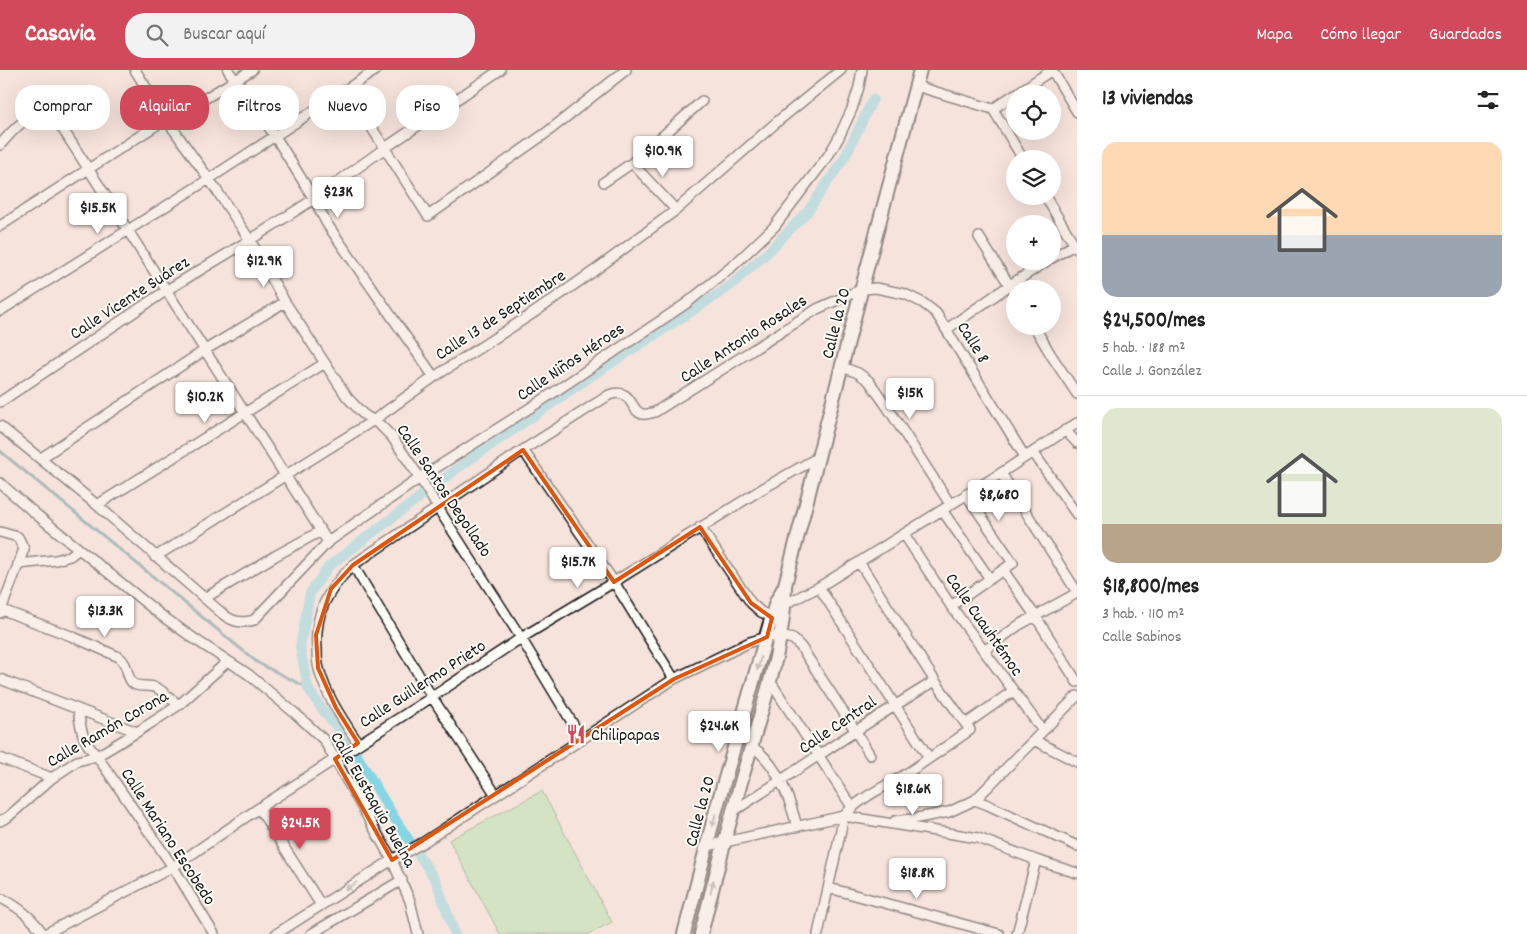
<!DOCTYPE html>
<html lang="es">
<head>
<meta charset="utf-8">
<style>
	body { margin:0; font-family:Dekko,sans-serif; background:#f2f2f2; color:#222; height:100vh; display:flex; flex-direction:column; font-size:19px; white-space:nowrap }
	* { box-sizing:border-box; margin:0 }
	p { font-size:16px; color:#767676 }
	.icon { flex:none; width:28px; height:28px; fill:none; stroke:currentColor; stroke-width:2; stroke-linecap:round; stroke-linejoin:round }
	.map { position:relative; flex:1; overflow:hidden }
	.details { display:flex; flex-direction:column; background:#fff; width:450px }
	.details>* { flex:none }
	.hud { position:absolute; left:15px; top:15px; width:475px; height:45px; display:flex; gap:10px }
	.controls { position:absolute; left:1006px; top:15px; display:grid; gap:10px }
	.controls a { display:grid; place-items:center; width:55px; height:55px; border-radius:50%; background:#fff; box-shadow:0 5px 20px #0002; font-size:25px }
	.price { position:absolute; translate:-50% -42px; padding:0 11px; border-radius:5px; background:#fff; color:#222; font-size:16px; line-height:32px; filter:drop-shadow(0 1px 2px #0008) }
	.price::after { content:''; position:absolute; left:50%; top:30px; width:15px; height:11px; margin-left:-8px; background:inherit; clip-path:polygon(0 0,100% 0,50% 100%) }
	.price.active { background:#d1495b; color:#fff }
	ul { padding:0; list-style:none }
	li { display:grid; align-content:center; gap:10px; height:265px; padding:0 25px }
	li+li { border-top:1px solid #e0e0e0 }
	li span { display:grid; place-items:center; height:155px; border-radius:15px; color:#555 }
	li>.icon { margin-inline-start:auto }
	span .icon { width:90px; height:90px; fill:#fffc; stroke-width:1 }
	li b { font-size:21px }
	h2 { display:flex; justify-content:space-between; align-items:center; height:60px; padding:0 25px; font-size:21px }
	.chip { padding:0 18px; border-radius:20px; background:#fff; box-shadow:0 5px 20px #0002; font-size:18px; line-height:45px }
	.chip.active { background:#d1495b; color:#fff }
	header { display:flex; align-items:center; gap:30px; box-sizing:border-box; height:70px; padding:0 25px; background:#d1495b; color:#fff }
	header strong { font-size:24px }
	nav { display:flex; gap:28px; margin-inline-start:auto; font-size:18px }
	.search { width:350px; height:45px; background:#f2f2f2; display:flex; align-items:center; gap:12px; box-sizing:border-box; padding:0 18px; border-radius:20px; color:#767676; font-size:19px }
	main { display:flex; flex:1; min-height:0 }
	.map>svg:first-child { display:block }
	.green { fill:#ace2a5; stroke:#647f60 }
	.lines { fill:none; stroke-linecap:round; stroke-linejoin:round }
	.stream { stroke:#5c8b93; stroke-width:3 }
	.canal { stroke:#86d5e3; stroke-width:10 }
	.street-casing { stroke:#1c1c1c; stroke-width:12 }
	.secondary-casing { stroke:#1c1c1c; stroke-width:16 }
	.street { stroke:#fdfcf7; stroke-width:9 }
	.secondary { stroke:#fdfcf7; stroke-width:12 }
	.oneway { fill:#989794 }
	.marked { fill:none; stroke:#de560d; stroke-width:4; stroke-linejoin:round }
	.labels { text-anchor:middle; stroke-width:4; stroke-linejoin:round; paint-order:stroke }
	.street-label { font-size:18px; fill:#1c1c1c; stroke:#fdfcf7 }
	.poi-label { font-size:18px; fill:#1c1c1c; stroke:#fdfcf7; text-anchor:start }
</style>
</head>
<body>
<header>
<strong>Casavia</strong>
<div class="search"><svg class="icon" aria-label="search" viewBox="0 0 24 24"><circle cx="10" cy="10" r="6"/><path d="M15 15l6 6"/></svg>Buscar aquí</div>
<nav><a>Mapa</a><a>Cómo llegar</a><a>Guardados</a></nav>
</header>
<main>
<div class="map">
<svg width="1077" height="864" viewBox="0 0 1077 864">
	<rect width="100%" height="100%" fill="#f5e3dc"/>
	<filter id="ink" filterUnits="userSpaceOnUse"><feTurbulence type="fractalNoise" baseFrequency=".02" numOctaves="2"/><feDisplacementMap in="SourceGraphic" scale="10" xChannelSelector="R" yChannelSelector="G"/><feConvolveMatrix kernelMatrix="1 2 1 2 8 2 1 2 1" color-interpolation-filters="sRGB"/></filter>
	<g filter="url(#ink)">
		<path class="green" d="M542,721l70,131 -23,12h-89l-51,-94z"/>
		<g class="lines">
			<path class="stream" d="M0,381l258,212 50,25"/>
			<path class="canal" d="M455,864l-19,-53 -41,-62 -46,-77 -28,-34 -13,-20 -8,-41 10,-54 19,-27 129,-98 135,-93 136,-88 39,-35 40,-41 37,-54 28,-58"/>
			<defs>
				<path id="street" d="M135,0l31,49 43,60 41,61 35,62 62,95 16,17 17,11 12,12 28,41 18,30 83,130 61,101
					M228,0l47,66 39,63 13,25 107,153
					M1052,0l25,42
					M916,16l77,23 30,50
					M347,19l81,127 118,-83 80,-63
					M1016,24l36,-24
					M993,39l22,-15
					M168,51l84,-51
					M0,75c19,-21 25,-32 55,-28l273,425
					M632,93l44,47
					M604,112l28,-19 70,-62
					M1045,126l32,53
					M0,156l166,-107
					M979,167l36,57
					M1052,188l25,-15
					M0,241l209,-132 167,-109
					M1034,256l17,29 26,39
					M947,259l63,-44 37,-24
					M842,297l16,6 11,8 19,27 62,96
					M0,332l167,-112 83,-50 64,-41 71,-51 115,-78
					M0,356l97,79 127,110c9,7 18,9 30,5l74,-78 92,-64 124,-79 143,-96 48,-39 39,-37 54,-71 10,-17 14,-30 7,-22 3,-17
					M1065,360l12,13
					M523,380l91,132 60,97
					M1033,382l44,63
					M41,388l164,-108 80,-48
					M1001,403l76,119
					M0,413l37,32 125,101 34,24 52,34 49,41 27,25 68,120 18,41 8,33
					M97,435l228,-142
					M942,440l48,69
					M700,457l51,76 10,9 14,7
					M0,462l18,5 6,12 -24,64
					M904,464l47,72 92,125
					M155,487l219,-137 60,-43 98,-63 62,-43 82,-61 102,-89 63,-51
					M18,494l38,-4 14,-4 9,-7
					M353,495l79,132 64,98
					M1003,500l33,47 41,65
					M819,517l110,171
					M205,528l70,-42 46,-25
					M779,533l6,1 34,-17 40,-25 142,-89 76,-50
					M951,536l62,-43 -47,-69
					M0,539l71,27 48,21c11,8 6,21 15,27 7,4 15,0 23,4 7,4 15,12 22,17
					M984,581l35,-26 58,-32
					M0,609l137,53
					M770,611l82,126
					M78,639c3,22 4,31 19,47l76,111 41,67
					M966,654l47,-33
					M1034,670l43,22
					M358,673c-15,-23 -32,-47 -39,-74 -2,-6 -2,-13 -2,-19 -3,-36 10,-60 36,-85l170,-115 86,-55c24,-8 20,15 33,19 4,1 9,-1 13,-2l162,-103 45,-20 14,-1 29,6 18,9 13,10 89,144
					M751,676c26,16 39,53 46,81
					M0,688l52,20
					M975,730l13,5 89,41
					M259,738l62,97
					M732,742c68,-43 134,-90 203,-131
					M0,751l8,-4 44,-39 25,-17 20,-5 40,-24 42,-27 49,-44
					M895,751l17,-2 37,-7 26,-12 102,-104
					M707,776l137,-30c17,-20 43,-30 65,-44 21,-14 41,-28 61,-42l-35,-49 -76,-119
					M829,818l170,46
					M3,829c17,9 30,19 40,35
					M45,864l128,-67 86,-59 173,-111 89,-59 93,-56 148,-93 55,-31
					M276,864l116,-74 32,-18 250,-163 76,-37 17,-5 13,-1 13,3 8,8 54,83 15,25
					M311,864l91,-54
					M818,864l26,-118 134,22 58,22 41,13
					M1017,864l19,-74"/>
				<path id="secondary" d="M684,864l32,-124 60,-208 8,-15
					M701,864c15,-61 31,-122 49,-183 15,-54 35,-109 35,-166l81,-313 54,-202"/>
			</defs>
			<use href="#street" class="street-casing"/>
			<use href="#secondary" class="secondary-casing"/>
			<use href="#street" class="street"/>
			<use href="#secondary" class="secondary"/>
		</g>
		<defs><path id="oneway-solid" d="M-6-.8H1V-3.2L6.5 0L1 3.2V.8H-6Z" transform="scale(1.25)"/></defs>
		<g class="oneway">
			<use href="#oneway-solid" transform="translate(759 594) rotate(106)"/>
			<use href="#oneway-solid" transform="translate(714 750) rotate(105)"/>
			<use href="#oneway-solid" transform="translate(351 816) rotate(148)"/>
			<use href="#oneway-solid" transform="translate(712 817) rotate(-76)"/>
		</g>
	</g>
	<path d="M0 0H1077V864H0ZM523,380l91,132 86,-55 51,76 21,15 -5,19 -93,42 -282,181 -57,-101 23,-16 -22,-35 -18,-40 -2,-33 15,-46 22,-24z" fill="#f5e3dc" fill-opacity=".55" fill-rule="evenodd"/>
	<path class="marked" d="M523,380l91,132 86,-55 51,76 21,15 -5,19 -93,42 -282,181 -57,-101 23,-16 -22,-35 -18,-40 -2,-33 15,-46 22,-24z"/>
	<defs>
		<symbol id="restaurant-bare" viewBox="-9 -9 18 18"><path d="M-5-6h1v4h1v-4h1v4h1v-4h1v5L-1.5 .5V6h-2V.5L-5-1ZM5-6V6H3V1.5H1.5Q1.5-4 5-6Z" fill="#d1495b" stroke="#fdfcf7" stroke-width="2.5" paint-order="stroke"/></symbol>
	</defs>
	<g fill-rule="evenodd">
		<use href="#restaurant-bare" x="562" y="650" width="28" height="28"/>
	</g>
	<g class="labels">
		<g class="street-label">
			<text transform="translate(129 227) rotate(-33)" y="6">Calle Vicente Suárez</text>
			<text transform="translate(500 244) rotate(-33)" y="6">Calle 13 de Septiembre</text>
			<text transform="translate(835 253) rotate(-76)" y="6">Calle la 20</text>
			<text transform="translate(743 268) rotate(-33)" y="6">Calle Antonio Rosales</text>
			<text transform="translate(974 272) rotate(58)" y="6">Calle 8</text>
			<text transform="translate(570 291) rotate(-34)" y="6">Calle Niños Héroes</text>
			<text transform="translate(445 420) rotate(56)" y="6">Calle Santos Degollado</text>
			<text transform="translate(985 554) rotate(55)" y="6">Calle Cuauhtémoc</text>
			<text transform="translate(422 613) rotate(-33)" y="6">Calle Guillermo Prieto</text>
			<text transform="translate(837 654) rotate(-34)" y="6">Calle Central</text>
			<text transform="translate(107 658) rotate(-30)" y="6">Calle Ramón Corona</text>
			<text transform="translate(374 729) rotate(60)" y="6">Calle Eustaquio Buelna</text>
			<text transform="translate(699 741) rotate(-75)" y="6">Calle la 20</text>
			<text transform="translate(169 766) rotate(57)" y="6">Calle Mariano Escobedo</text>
		</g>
		<g class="poi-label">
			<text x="591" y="670">Chilipapas</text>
		</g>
	</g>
</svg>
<div class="controls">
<a><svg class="icon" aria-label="locate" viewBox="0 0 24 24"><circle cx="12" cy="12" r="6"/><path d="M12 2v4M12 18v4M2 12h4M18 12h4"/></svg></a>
<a><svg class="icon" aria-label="layers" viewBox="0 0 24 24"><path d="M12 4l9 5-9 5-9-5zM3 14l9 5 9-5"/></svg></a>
<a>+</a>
<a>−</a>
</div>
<b class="price" style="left:663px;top:108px">$10.9K</b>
<b class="price" style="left:338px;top:149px">$23K</b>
<b class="price" style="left:98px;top:165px">$15.5K</b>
<b class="price" style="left:264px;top:218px">$12.9K</b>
<b class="price" style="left:910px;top:350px">$15K</b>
<b class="price" style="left:205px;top:354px">$10.2K</b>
<b class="price" style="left:999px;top:452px">$8,680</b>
<b class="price" style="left:578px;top:519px">$15.7K</b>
<b class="price" style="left:105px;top:568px">$13.3K</b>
<b class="price" style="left:719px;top:683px">$24.6K</b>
<b class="price" style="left:913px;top:746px">$18.6K</b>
<b class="price active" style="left:300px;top:780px">$24.5K</b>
<b class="price" style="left:917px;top:830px">$18.8K</b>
<div class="hud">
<a class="chip">Comprar</a>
<a class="chip active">Alquilar</a>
<a class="chip">Filtros</a>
<a class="chip">Nuevo</a>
<a class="chip">Piso</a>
</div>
</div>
<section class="details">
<h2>13 viviendas<svg class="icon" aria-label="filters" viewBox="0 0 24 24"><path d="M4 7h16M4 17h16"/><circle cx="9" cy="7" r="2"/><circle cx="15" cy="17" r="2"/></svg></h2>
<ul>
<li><span style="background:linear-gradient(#ffd9b3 60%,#9aa5b1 0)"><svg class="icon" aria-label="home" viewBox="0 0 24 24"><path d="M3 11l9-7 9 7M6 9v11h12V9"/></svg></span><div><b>$24,500/mes</b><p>5 hab. · 188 m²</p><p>Calle J. González</p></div></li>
<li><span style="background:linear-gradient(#dfe7d0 75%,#b9a48a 0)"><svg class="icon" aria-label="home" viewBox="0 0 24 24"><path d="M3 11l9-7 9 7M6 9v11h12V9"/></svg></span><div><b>$18,800/mes</b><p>3 hab. · 110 m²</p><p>Calle Sabinos</p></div></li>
</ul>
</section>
</main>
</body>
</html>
